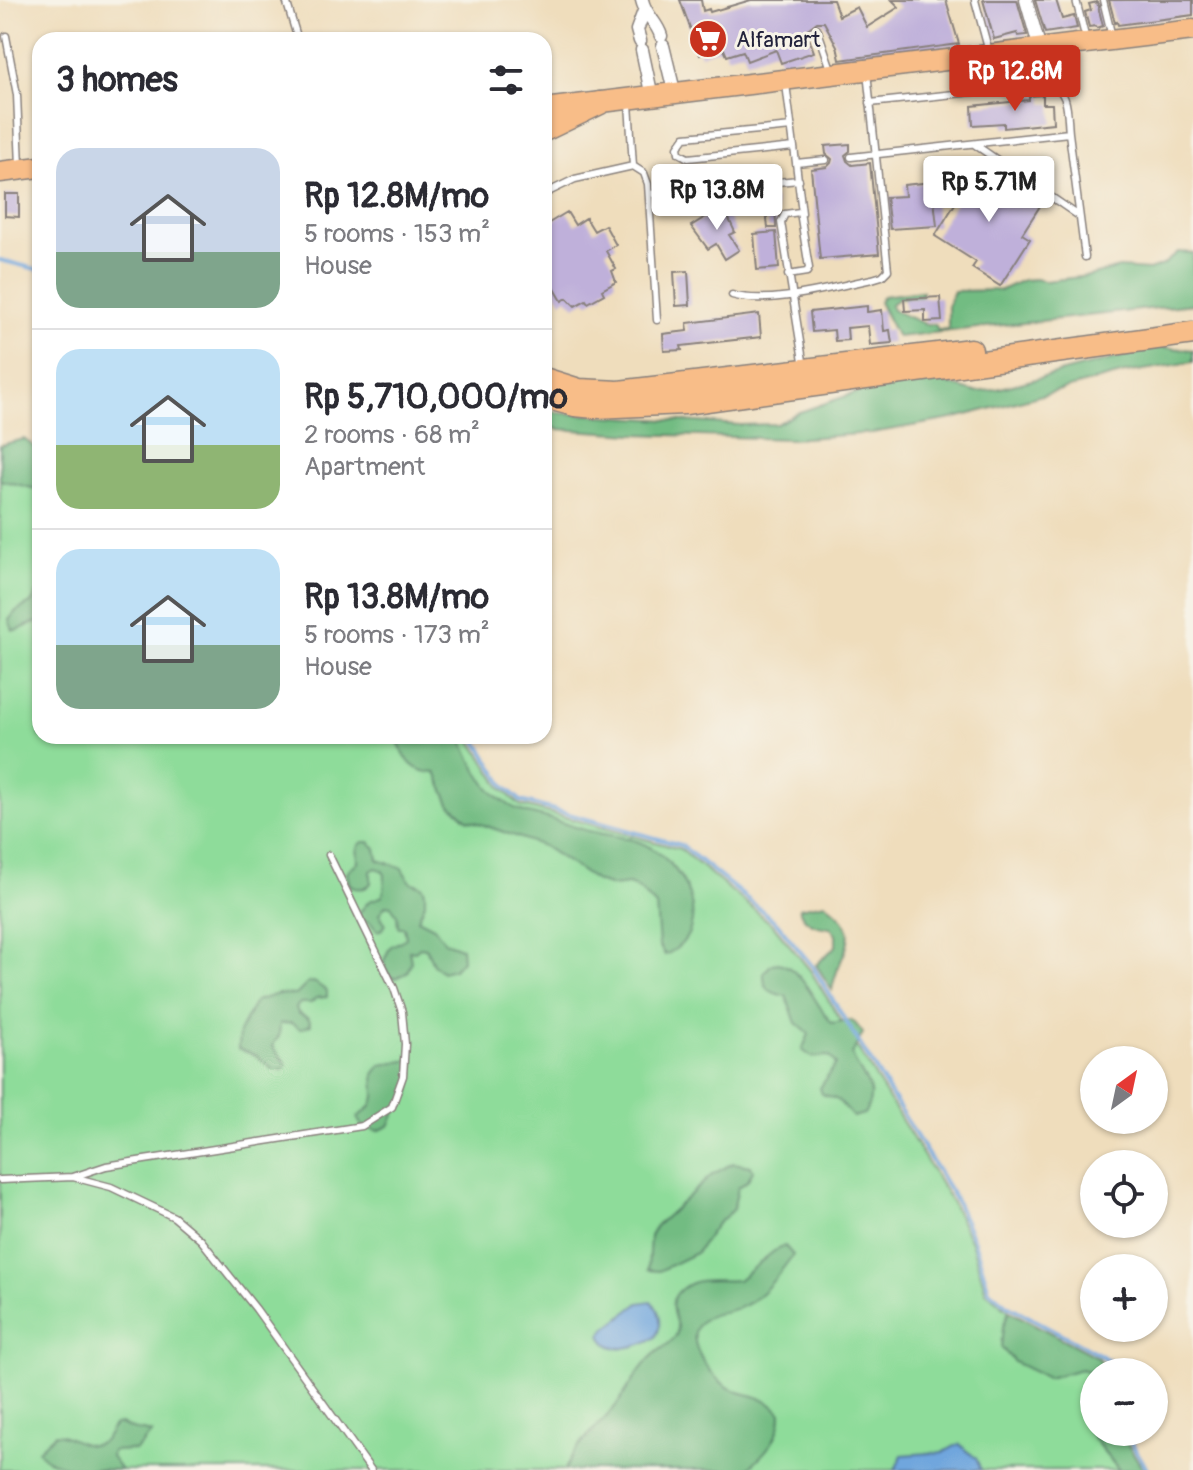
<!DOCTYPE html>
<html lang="en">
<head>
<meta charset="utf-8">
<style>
	body { margin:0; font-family:Pangolin,sans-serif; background:#f7f7f7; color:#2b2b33; height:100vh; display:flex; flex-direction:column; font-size:30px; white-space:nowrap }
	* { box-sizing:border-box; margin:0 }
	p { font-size:26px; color:#7c7c81 }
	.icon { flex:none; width:44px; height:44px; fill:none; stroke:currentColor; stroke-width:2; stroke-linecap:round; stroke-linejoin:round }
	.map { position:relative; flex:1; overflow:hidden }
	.sheet { position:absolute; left:32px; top:32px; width:520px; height:712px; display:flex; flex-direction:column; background:#fff; border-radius:24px; box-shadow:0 2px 6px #0004 }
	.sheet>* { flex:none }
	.needle { width:52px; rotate:33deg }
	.tools { position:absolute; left:1080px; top:1046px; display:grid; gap:16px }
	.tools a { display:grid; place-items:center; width:88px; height:88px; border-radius:50%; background:#fff; box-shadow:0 2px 6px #0004; font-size:40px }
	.price { position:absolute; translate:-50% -68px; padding:0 18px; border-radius:8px; background:#fff; color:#222; font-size:26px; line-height:52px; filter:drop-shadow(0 2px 4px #0008) }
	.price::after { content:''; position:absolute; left:50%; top:48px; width:24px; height:18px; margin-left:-12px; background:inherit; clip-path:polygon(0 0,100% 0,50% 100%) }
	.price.on { background:#c8321e; color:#fff }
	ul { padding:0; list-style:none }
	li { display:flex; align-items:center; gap:24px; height:200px; padding:0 24px }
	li+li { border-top:2px solid #e1e1e2 }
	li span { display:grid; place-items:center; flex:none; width:224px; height:160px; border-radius:24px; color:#555 }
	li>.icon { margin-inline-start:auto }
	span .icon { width:96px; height:96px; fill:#fffc; stroke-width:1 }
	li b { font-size:34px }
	h2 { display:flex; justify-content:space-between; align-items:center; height:96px; padding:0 24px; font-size:34px }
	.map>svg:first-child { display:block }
	.green { fill:#8edc9a; stroke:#587f6a; stroke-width:2 }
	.forest { fill:#72bc82; stroke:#4a6f5e; stroke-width:2 }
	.water { fill:#6fa6dd; stroke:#48648c; stroke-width:2 }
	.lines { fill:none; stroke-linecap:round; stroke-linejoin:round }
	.stream { stroke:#6fa6dd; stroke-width:4 }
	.building { fill:#bfb0da }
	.service-casing { stroke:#88807c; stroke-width:9 }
	.minor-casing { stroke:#88807c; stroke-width:15 }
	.trunk-casing { stroke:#88807c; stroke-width:23 }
	.motorway-casing { stroke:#88807c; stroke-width:25 }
	.service { stroke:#fff; stroke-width:6 }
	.minor { stroke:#fff; stroke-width:12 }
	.trunk { stroke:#f8bd88; stroke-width:20 }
	.motorway { stroke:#f8bd88; stroke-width:22 }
	.labels { text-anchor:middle; stroke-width:6; stroke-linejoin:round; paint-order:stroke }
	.poi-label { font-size:22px; fill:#22223b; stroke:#f7f3e8; text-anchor:start }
</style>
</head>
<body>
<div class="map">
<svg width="1193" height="1470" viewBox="0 0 1193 1470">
	<rect width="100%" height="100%" fill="#f7f3e8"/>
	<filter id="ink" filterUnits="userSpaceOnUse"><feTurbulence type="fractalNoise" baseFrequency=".0125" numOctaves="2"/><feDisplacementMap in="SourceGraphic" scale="16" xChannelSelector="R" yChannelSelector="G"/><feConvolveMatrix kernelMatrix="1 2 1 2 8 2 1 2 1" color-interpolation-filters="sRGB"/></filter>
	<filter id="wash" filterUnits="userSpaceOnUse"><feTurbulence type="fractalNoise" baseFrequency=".006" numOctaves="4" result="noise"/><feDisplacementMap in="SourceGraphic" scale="32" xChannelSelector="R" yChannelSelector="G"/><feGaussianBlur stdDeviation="1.8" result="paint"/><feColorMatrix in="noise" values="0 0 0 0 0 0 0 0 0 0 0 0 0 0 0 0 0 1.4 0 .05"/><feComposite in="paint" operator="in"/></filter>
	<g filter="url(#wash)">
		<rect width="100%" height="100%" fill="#efddbc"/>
		<path class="green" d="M0,470l40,4v262h429l33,53 18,16 160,44 94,77 36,44 141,231 20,41 15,50 23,19 -6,16 44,51 34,-9 13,4v23l-15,15c8,22 25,41 40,59h-1119z"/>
		<path class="forest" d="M1178,252l15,1v51l-296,33 -18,-35 4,-6 39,-5v5l-23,2 -8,6 1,6 33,14h10l3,6 10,-1v-24l6,-14 47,-1 22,-10 12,-1 10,2 44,-5 30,-8 30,2 14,-5z
			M1160,347l33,3v12l-68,11 -173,46 -80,14 -81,6 -157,-5 -77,-5 -13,-4v-16l17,4 106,7 73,5 37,-1 20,-11 55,-19 36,-9 46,-5 41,12 18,-2z
			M24,439l16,12v39l-40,-10v-35z
			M40,588v34c-10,-1 -15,9 -27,8l-4,-10 7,-9 15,-8z
			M395,736h65c13,27 22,52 49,69 11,7 22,9 35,12 14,4 27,9 41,13 18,5 37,6 54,12 45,16 80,89 26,113l-6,-9 -3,-40 -17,-17 -10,-5 -17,2 -16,-5 -53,-35 -76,-27 -17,-15 -14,-31c-27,-1 -30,-15 -41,-37z
			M363,842h6l7,6 2,12 23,7 9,15 12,4 3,5v12l-7,16 16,8 11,15 16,6 1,12 -8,9 -12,3 -9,-8 -7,-16 -6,-1 -5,4 -6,-1 2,12 -4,11 -11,5 -6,-1 -7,-14 7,-16 16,-9 -2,-11h-6l-1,-12 -6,-9 -5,-1 -7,9 7,10 -3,5 -6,2 -7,-9 -11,-2 -1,-6 11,-13 12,-4 3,-4 1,-18 -3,-5 -6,-2 -5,3v12c-7,8 -12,6 -21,2l-3,-11 2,-5 9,-7c0,-9 -3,-15 5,-20z
			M825,903c45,32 13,47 7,87l-16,-25 20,-19v-11l-6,-8c-13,1 -28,-5 -31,-19z
			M778,963c24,4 37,42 54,60l18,-3 5,3 8,10 -11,21c7,25 29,32 12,60l-11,3 -15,-17 -16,-6 -2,-6 16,-24 -7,-8 -17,1 -10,-7 7,-16 -13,-11 -10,-27c-16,-3 -23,-7 -22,-24l8,-8z
			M314,982l13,9v6l-11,1 -5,5h-11l-4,5 2,5 11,6 2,6 -11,4 -9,-6 -11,1 -1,12 -7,10 15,18 -3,5h-11l-18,-14 -17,-6 1,-17 16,-31 23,-7 18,1 12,-12z
			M410,1060l4,3 -4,30 -14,18 -7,15 -11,5 -16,-5 -5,-8 13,-11 5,-10 -1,-23 7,-9z
			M733,1163l18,3 2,5 -6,10 -9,7 -5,22 -17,15 -20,28 -37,18 -11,-1 2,-34 6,-10 57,-52z
			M785,1246l8,9c-14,18 -28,40 -48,50 -12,7 -29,6 -41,14 -23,16 2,51 17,63 21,18 39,7 60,31 1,23 -17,42 -35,57h-181c9,-25 33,-42 50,-63 13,-16 21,-35 36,-50 7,-7 18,-12 24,-20 10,-13 -17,-32 9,-50 15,-11 36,-5 54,-7l36,-29z
			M1009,1311l88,46 14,15 -17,1 -13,-4 -34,9 -33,-16 -13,-15 2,-20z
			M1094,1396v36h30l1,8 19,30h-25c-10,-13 -39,-45 -40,-59z
			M121,1424l11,5 20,4 -16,17 -24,1 -1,6 10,13c-24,0 -75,0 -83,-20l17,-16c15,0 31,18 47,8 6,-4 8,-12 13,-17z"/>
		<path class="water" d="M651,1301c11,11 12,23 4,37 -16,8 -45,19 -54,-3l3,-5 35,-27z
			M959,1444l17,14 5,12h-86l7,-15 42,-3z"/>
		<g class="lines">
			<path class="stream" d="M0,260l40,10
				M474,736l31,51 16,14 160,44 96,78 36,44 15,25 127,207 19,42 15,49 18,15 92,49 9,6 7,12
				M1128,1432l1,7 19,31"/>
		</g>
		<g id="blocks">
			<path class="building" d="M680,0h21l2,11 6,-2 1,3 41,-12h82l6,16 18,-9 10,20 32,-20 -7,-7h54l13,44 -119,16 -3,-14 -13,-24h-7l-11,8 8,22 -33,11 -5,-13 -29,11 -4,-10 -16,5 -4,-9 -23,8z
				M983,0h34l10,35 -9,1 -1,-3 -23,6z
				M1035,0h21l6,19 12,-3 3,12 -32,5z
				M1109,0h84v15l-75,10 -1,-3 -2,1z
				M1097,2l6,24 -6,2 -1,-2 -7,1 -4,-15 6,-2 -2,-6z
				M1043,95v9h9l1,19 -49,5v-5l-31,2 -1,-19 57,-6v-4z
				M850,144v7l-5,4 2,6 5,4 18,-2 9,91 -59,5 -9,-90 16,-2 4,-4 1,-4 -6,-5 -1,-8z
				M971,164l69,42 -18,28 8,5 -30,47 -28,-18 4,-6 -41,-26 31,-50 -6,-4z
				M932,182l5,44 -47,3 -4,-32 19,-1 -1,-11z
				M5,194h14v23l-14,-1z
				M775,199l1,29h-8l-3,-28z
				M723,206l12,26 -6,3 10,15 -14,9 -9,-15 -8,5 -17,-23z
				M567,212l8,13 11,-7 8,13 11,-6 11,20 -10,6 10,18 -4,2 4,11 -14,8 2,4 -16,9 -2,-3 -11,6 -8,-8 -5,3 -18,-31v-44z
				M776,232l3,36 -22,2 -3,-36z
				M688,271l2,34 -14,1 -2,-34z
				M940,297l2,24 -17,1v-12l-20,1 -1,-12z
				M867,306v6l15,-2 2,21 6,-1 2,13 -22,2 -2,-19 -21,2 1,12 -13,1 -1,-11 -22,2 -2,-20z
				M759,314l2,23 -80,9 1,4 -18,1 -1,-17 25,-3 -1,-8z"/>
		</g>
	</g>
	<g filter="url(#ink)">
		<use href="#blocks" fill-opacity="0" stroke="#88807c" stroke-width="2"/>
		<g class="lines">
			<defs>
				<path id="service" d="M286,0l12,40
					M975,0l14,52
					M1076,0l10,40
					M1103,0l9,37
					M817,28l15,44
					M6,36l11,59 3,71
					M786,84l8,63
					M629,103l4,63 11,7 4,11 9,136
					M870,103l179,-19c21,5 18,31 20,49
					M792,127l-107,10 -7,10 1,6 9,5 106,-11 2,16 30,-3
					M974,144l105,72
					M851,157l218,-24 16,124
					M796,163l6,50
					M544,194l31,-15 58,-13
					M650,194l149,-14
					M788,275l19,-3 2,-4 -9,-56 -15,2 -4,8 23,145
					M732,295c38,11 100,-8 140,-16l10,-3 6,-6 -21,-198
					M73,1177l33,-11 256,-40 30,-19 11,-31 2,-32 -3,-32 -8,-24 -65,-133
					M0,1180l73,-3 38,10 63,30 27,23 55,69 115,161"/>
				<path id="minor" d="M642,0c3,15 15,22 19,36
					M1026,0l14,49
					M640,41l-3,-11 7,-19
					M663,46l12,49
					M642,50l10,47"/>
				<path id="trunk" d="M544,109l649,-79
					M0,172l40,-5"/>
				<path id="motorway" d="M544,130l56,-27
					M544,379l35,11 40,2 352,-42
					M544,397l31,8 20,2 90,-4 508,-70"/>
			</defs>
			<use href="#service" class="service-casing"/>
			<use href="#minor" class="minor-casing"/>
			<use href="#trunk" class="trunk-casing"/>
			<use href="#motorway" class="motorway-casing"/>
			<use href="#service" class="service"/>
			<use href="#minor" class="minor"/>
			<use href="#trunk" class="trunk"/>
			<use href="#motorway" class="motorway"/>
		</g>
	</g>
	<defs>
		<symbol id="supermarket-disc" viewBox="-11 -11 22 22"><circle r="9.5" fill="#c8321e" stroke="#f7f3e8"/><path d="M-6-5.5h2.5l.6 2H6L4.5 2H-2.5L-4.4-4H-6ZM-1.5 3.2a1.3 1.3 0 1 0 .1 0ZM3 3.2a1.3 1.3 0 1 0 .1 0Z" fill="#fff"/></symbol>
	</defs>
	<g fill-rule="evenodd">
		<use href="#supermarket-disc" x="686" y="17" width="44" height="44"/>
	</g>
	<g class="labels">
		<g class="poi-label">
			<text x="736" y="47">Alfamart</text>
		</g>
	</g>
</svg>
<div class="tools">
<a><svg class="needle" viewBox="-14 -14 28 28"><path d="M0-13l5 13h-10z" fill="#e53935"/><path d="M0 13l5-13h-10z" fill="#7c7c81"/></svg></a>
<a><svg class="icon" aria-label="locate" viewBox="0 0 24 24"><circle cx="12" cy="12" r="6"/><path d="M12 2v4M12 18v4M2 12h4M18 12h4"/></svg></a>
<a>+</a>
<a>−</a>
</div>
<b class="price on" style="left:1015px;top:113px">Rp 12.8M</b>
<b class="price" style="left:989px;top:224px">Rp 5.71M</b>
<b class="price" style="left:717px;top:232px">Rp 13.8M</b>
<section class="sheet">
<h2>3 homes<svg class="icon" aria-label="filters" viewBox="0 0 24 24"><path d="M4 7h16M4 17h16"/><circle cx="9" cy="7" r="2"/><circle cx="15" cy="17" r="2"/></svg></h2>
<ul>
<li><span style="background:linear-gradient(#c9d6e8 65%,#7fa58c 0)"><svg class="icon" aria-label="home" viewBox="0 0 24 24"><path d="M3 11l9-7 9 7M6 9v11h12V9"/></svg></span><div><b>Rp 12.8M/mo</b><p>5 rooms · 153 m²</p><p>House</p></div></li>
<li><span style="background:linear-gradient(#bfe0f5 60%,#8fb573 0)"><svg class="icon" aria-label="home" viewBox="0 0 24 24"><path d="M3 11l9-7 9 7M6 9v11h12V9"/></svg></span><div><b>Rp 5,710,000/mo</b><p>2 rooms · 68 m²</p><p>Apartment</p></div></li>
<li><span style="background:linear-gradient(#bfe0f5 60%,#7fa58c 0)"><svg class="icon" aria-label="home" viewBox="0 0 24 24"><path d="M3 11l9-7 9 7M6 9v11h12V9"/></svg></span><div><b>Rp 13.8M/mo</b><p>5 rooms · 173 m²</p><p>House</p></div></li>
</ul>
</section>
</div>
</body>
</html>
